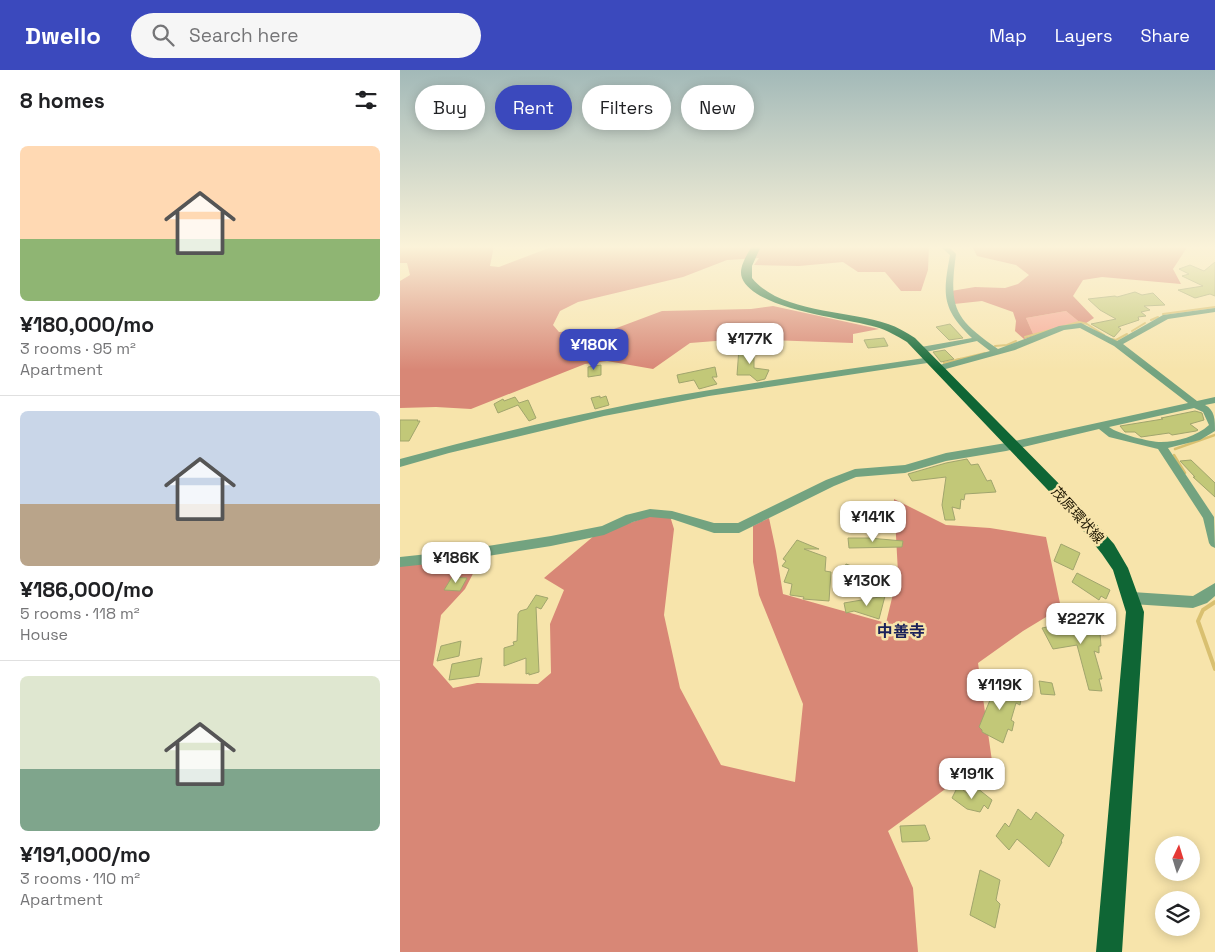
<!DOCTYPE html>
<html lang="en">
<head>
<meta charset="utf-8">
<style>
	body { margin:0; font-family:"Space Grotesk","Noto Sans JP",sans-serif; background:#f6f6f6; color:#202124; height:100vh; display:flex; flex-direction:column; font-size:19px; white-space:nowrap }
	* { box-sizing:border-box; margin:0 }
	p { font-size:16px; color:#757577 }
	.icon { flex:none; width:28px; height:28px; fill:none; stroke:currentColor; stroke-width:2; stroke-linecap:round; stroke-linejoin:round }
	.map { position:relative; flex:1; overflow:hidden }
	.details { display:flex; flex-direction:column; background:#fff; width:400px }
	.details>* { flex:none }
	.hud { position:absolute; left:15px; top:15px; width:475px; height:45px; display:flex; gap:10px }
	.needle { width:32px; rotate:4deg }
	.tools { position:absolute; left:755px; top:766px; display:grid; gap:10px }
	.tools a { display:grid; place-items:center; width:45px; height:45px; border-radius:50%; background:#fff; box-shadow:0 2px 12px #0003; font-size:25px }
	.price { position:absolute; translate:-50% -42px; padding:0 11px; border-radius:10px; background:#fff; color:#222; font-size:16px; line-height:32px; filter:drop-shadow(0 1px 2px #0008) }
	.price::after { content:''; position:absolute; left:50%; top:30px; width:15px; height:11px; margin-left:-8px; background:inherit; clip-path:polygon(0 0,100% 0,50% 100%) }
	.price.on { background:#3b49bd; color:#fff }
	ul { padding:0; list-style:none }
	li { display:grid; align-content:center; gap:10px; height:265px; padding:0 20px }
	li+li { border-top:1px solid #e0e0e0 }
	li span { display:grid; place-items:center; height:155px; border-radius:8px; color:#555 }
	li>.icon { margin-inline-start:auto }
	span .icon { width:90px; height:90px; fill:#fffc; stroke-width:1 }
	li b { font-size:21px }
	h2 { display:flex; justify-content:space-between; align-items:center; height:60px; padding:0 20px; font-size:21px }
	.pill { padding:0 18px; border-radius:22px; background:#fff; box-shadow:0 2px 12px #0003; font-size:18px; line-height:45px }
	.pill.on { background:#3b49bd; color:#fff }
	header { display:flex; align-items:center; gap:30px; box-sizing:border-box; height:70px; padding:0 25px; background:#3b49bd; color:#fff }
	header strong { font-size:24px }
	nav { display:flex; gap:28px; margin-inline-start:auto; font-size:18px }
	.search { width:350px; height:45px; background:#f6f6f6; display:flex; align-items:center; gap:12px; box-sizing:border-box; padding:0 18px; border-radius:28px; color:#757577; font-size:19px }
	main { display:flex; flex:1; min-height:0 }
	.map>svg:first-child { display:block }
	.green { fill:#f6a796 }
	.forest { fill:#d88776 }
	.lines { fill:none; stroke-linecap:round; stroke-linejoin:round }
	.stream-far2 { stroke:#d9c070; stroke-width:2 }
	.stream-far1 { stroke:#d9c070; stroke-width:2.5 }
	.stream { stroke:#d9c070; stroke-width:4 }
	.building { fill:#c2c878; stroke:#a1a56d }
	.minor { fill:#73a380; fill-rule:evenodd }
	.major { fill:#0f6635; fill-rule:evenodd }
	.labels { text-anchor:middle; stroke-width:5; stroke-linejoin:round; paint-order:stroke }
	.street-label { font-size:14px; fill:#1e1702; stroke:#f7e4ab }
	.quarter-label { font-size:16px; font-weight:bold; fill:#1a225a; stroke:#f7e4ab }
</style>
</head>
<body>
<header>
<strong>Dwello</strong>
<div class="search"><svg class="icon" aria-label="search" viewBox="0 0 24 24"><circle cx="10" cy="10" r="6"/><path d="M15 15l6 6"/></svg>Search here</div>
<nav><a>Map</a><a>Layers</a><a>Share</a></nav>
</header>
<main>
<section class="details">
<h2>8 homes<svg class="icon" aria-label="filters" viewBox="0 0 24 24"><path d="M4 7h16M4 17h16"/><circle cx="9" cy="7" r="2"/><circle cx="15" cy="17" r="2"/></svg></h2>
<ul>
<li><span style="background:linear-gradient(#ffd9b3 60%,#8fb573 0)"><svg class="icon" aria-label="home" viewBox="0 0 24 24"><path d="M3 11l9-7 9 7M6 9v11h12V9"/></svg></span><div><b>¥180,000/mo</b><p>3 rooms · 95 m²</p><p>Apartment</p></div></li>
<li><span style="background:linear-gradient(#c9d6e8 60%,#b9a48a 0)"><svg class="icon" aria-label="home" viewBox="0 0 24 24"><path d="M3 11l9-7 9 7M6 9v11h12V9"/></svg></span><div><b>¥186,000/mo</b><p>5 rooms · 118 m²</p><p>House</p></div></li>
<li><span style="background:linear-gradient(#dfe7d0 60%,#7fa58c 0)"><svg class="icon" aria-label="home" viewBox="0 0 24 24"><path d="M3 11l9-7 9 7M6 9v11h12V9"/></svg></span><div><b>¥191,000/mo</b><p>3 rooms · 110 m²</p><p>Apartment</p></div></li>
</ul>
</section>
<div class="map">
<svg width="815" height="882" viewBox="0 0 815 882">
	<rect width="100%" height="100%" fill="#f7e4ab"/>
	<path class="green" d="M666,241l17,14 -49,11 -8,-18z"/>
	<path class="forest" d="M0,176h94l-4,20 9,1 55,-21h375l-1,24 -7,21h-20l-16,-19h-27l-15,-10 -44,4 -45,-1 5,-7 -32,2 -44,17 -105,25 -18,9 -7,14 6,7 55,-3 48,-18 89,-2 22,-3 106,23 -26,5v9l-112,-4 -51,4 -37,26 -46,-8 -22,3 -114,45 -35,-2 -36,1v-127l10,-6 -3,-12h-7z
		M572,176h216l-15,23 8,15 -79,-7 -19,3 -10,16 21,22 -11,7 -17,-14 -40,7 8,18 -10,3 -9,-8 1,-10 -3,-9 -31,-11 -28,3 -3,-13 24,-4 30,1 13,-4 11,-9 -13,-10 -39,-9z
		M494,429l52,26 44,3 56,9 15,71 -38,23 -45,32 14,98 -44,26 -60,44 25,57 5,64h-518v-388l80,-9 -2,9 -13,25 -24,26 -8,50 20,23 24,-5 61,1 13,-11 -1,-49 14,-34 -20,-12 51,-43 55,-19h20l4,13 -10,86 16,73 41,77 74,17 8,-78 -44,-109 -6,-33v-36l16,-8 7,33 7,43 103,29 12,-50z"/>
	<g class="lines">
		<path class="stream-far2" d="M763,244l52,-7
			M751,250l7,-3
			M732,261l13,-8
			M625,267l54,-15 8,2 17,11
			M712,269l4,1 11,-6
			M595,276l12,-1 9,-4
			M556,290l29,-7"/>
		<path class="stream-far1" d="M544,293l17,-4
			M775,379l40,-14
			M774,385l11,18"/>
		<path class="stream" d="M815,532l-12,8 -5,11 17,48"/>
	</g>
	<path class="building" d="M815,192v34l-5,-2 -15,4 -17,-8 25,-4 -21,-10 7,-2 -10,-5 11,-4 14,6z
		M735,222l7,3 11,-2 12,12 -21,1 6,4 -9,2 5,4 -8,1 1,3 -21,7 3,2 -7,8 -23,-13 25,-5 -16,-9 -12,-11 27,-3 2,1z
		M550,254l13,14 -14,2 -13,-13z
		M484,268l4,8 -20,2 -4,-8z
		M354,277v21l15,2 -4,9 -8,2 -7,-6h-13l2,-27z
		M545,280l9,9 -13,3 -8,-10z
		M201,295v10l-13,2v-10z
		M315,297l2,10h-5l5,7 -18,5 -5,-9 -15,3 -2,-8z
		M200,326v2l6,-2 3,9 -14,4 -4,-11z
		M115,327l4,6 9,-3 8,18 -7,3 -11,-16 -20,8 -4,-9 9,-5 1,2z
		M795,341l7,2 2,7 -14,4 8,6 -2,1 -24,4 -3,-2 -28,4 -6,-5h-10l-5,-6 43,-7 -2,-1z
		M0,350h18l-1,1h3l-11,20h-9z
		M567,389l4,6 7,-1 9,17 4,-1 5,12 -31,2 -1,6 -3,-1 -1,10 -8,-2 3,13h-10l-3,-15 4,-28 -34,4 -4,-7 38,-11z
		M791,390l24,23v14l-22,-20h2l-15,-16z
		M448,468h21l34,3 -1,6 -53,1z
		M397,470l22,9h-15l22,8 -1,14 6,1 -2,29 -26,-2 1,-2 -14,-2 2,-11 -8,-2 5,-13 -7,-3 4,-5 -3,-2z
		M661,474l19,9 -7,17 -19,-9z
		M446,494l11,4 -1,2 16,3 -3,15 -31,-7 -2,-9 6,1z
		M677,503l33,17 -4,9 -5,-3 -2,4 -27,-18z
		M52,507l15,1 -7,13 -16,-1z
		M136,525l12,3 -7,11 -5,-2 3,65 -10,3v-2l-3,1v-16l-22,8v-18l10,-3 -1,-3 4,-1 1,-27 2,-3 7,-2z
		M485,526l-6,23 -25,-8 -8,2 -2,-10z
		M686,545l19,9 -1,11 -4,-2 1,13h-2v7l-5,-2 8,28h-3l3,12 -13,-1 -12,-45 -24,4 -11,-21 44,-9z
		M61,571l-2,15 -22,5 4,-15z
		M82,588l-3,18 -30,4 3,-16z
		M592,610l30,12 -2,13 -4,-2 -5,17 3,2 -2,9 -4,-2 -5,14 -21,-11v-2l-3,-3 11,-27 -2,-2z
		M639,611l13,2 3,12 -14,-1z
		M558,716l14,11 5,-9 15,12 -4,9 -4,-4 -4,7 -13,-3 -15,-11z
		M618,739l13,11 5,-8 28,23 -3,6 1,1 -13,25 -32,-28 -8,11 -13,-14 9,-13 4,4z
		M525,755l5,14 -3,2 -25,1 -2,-16z
		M580,800l20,10 -4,20 4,4 -5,24 -25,-13z"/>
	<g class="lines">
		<path class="minor" d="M540,176h8l8,8c-7,53 -3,64 42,95l61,-23 22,-3 36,18 46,-26 52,-7v4l-47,7 -45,25 74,57 18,-4v6l-10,2c10,5 10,15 10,26l-15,9 -32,8 46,69 1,31 -4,-2 -2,-3 -6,-25 -45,-69 -49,-12 -10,-8 -93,22 -60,10 -41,12 -49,4 -22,9 -95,47h-25l-42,-14 -22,-2 -17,5 -29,13 -53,11 -95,15 -56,6v-10l56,-6 95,-15 51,-10 24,-11 24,-6 22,2 42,12h24l88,-43 29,-11 50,-4 41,-12 60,-10 182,-40 -74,-57 -34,-18 -16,2 -49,20 -73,20h-6v-4l54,-15 -13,-10 -56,12 -4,-3 4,-3 51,-9c-31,-30 -29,-44 -22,-83zM794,338l9,4 6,13c-12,11 -32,17 -48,17 -11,0 -43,-8 -52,-15z
			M531,287l3,1v4l-225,34 -105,20 -155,37 -49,14v-8c102,-28 206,-52 310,-69 74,-12 147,-22 221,-33z
			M815,513v13l-8,7 -14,5 -61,-4 -5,-2 -1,-4 1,-4 5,-2 61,4z"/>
		<path class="major" d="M352,176h9l-9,20v12c28,35 95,32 136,46 9,3 18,8 27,14l160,162 39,44 14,24 16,44 -22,340h-26l30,-340 -13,-42 -11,-16 -37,-46 -158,-166c-10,-6 -20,-12 -31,-15 -30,-9 -121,-17 -134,-49 -4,-10 5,-23 10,-32z"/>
	</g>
	<linearGradient id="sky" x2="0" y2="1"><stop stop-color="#a2b9b8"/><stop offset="0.59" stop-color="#fbf3d9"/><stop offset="1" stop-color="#fbf3d9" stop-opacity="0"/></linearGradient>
	<rect width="815" height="300" fill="url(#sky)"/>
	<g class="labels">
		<g class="street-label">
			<text transform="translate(678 445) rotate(48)" y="5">茂原環状線</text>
		</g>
		<g class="quarter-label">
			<text x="501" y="567">中善寺</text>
		</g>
	</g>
</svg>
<div class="tools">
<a><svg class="needle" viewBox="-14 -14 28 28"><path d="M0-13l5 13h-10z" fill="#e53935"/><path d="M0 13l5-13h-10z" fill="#757577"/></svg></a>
<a><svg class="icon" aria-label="layers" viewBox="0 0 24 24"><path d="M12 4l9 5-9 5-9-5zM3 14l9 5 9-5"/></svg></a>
</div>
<b class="price" style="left:350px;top:295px">¥177K</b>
<b class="price on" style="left:194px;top:301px">¥180K</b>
<b class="price" style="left:473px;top:473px">¥141K</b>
<b class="price" style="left:56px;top:514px">¥186K</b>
<b class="price" style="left:467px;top:537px">¥130K</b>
<b class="price" style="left:681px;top:575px">¥227K</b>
<b class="price" style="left:600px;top:641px">¥119K</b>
<b class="price" style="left:572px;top:730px">¥191K</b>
<div class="hud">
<a class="pill">Buy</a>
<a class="pill on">Rent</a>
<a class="pill">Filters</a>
<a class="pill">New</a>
</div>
</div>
</main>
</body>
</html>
